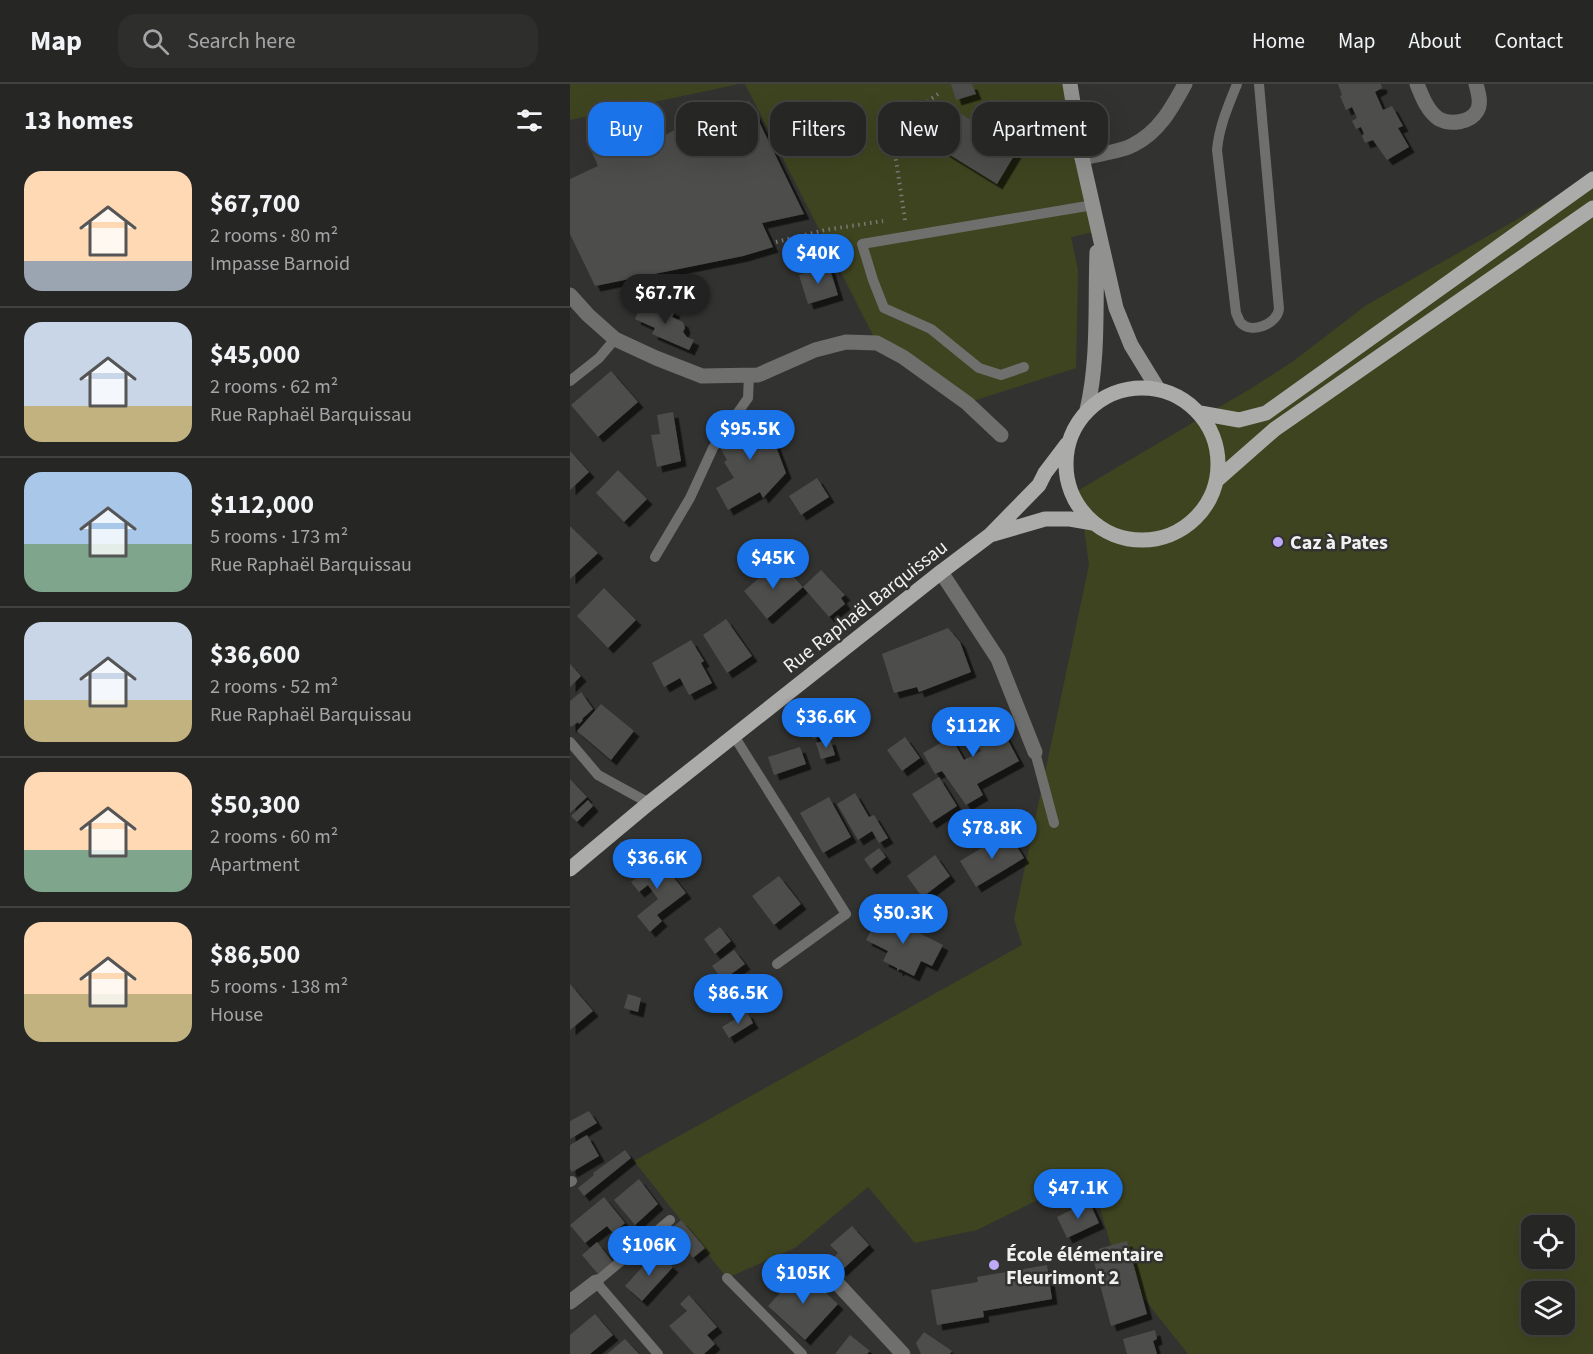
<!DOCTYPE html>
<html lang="en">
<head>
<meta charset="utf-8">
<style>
	body { margin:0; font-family:"Source Sans 3",sans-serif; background:#2e2e2c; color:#f1f3f6; height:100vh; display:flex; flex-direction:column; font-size:22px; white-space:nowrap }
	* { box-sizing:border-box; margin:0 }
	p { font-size:20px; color:#a4a5a6 }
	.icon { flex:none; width:33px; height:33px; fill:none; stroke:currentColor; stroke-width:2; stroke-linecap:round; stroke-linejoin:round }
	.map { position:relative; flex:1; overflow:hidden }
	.panel { display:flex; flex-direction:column; background:#262624; width:570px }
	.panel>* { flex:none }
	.top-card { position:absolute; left:18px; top:18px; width:570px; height:54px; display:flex; gap:12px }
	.controls { position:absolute; left:951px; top:1131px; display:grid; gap:12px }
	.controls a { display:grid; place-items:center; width:54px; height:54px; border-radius:12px; background:#262624; box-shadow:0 6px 24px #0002,0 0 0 2px #424341; font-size:30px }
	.price { position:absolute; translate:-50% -51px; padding:0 14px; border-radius:21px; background:#1a73e8; color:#fff; font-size:20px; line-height:39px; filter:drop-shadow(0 2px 3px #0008) }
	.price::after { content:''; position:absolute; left:50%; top:36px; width:18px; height:14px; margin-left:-9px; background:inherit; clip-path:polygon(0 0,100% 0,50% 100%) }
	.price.selected { background:#222; color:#fff }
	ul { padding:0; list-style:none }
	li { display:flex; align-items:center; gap:18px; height:150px; padding:0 24px }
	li+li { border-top:2px solid #424341 }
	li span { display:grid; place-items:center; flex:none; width:168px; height:120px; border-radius:18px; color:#555 }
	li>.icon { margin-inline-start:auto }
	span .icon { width:72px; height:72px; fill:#fffc; stroke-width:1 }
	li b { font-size:26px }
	h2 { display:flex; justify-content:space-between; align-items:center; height:72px; padding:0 24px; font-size:26px }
	.pill { padding:0 21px; border-radius:18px; background:#262624; box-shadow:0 6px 24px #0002,0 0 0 2px #424341; font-size:21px; line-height:54px }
	.pill.selected { background:#1a73e8; color:#fff }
	header { display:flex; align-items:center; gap:36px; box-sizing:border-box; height:84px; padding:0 30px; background:#262624; border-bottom:2px solid #424341 }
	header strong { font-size:28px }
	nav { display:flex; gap:33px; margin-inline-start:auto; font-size:21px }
	.search { width:420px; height:54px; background:#2e2e2c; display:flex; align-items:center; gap:15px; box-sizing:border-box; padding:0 21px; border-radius:18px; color:#a4a5a6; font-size:22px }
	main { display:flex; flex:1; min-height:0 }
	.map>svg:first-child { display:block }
	.green { fill:#3f4420; fill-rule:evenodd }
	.building { fill:#4d4d4b; filter:url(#shadow) }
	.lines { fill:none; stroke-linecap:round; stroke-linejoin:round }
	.path { stroke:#797a77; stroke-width:4; stroke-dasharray:1.5 4.5; stroke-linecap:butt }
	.service { stroke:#6f706e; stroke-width:10 }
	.minor { stroke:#6f706e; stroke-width:15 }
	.tertiary { stroke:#6f706e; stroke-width:15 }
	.secondary { stroke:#919290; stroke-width:15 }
	.primary { stroke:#abaca9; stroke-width:15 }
	.poi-dot { fill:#bda9f5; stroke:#323330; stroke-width:2 }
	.labels { text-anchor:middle; stroke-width:5; stroke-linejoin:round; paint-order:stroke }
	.poi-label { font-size:20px; font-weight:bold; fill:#f1f2f0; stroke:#323330; text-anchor:start }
	.street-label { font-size:20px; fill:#f1f2f0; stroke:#323330 }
</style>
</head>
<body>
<header>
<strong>Map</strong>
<div class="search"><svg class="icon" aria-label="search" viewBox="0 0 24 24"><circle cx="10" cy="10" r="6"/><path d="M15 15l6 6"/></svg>Search here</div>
<nav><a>Home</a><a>Map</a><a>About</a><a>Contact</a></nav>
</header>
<main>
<section class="panel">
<h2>13 homes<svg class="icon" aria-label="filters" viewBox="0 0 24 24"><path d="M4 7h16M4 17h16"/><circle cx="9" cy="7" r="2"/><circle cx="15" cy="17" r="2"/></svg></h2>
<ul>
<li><span style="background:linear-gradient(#ffd9b3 75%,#9aa5b1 0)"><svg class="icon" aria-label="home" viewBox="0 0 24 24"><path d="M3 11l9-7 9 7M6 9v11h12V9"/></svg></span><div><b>$67,700</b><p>2 rooms · 80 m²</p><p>Impasse Barnoid</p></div></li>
<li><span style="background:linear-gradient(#c9d6e8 70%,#c2b280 0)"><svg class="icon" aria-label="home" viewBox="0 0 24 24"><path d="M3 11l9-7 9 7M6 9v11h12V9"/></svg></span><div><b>$45,000</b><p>2 rooms · 62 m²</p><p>Rue Raphaël Barquissau</p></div></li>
<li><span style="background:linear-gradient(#a9c7e8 60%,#7fa58c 0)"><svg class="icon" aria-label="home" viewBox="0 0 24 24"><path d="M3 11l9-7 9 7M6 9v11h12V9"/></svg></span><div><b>$112,000</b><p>5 rooms · 173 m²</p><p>Rue Raphaël Barquissau</p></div></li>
<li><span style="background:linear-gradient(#c9d6e8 65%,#c2b280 0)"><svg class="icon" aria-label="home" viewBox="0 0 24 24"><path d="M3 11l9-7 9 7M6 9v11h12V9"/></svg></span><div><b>$36,600</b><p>2 rooms · 52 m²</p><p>Rue Raphaël Barquissau</p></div></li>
<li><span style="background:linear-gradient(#ffd9b3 65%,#7fa58c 0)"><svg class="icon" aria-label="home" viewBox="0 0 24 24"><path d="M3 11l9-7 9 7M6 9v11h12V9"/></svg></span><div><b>$50,300</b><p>2 rooms · 60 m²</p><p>Apartment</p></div></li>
<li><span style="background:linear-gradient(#ffd9b3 60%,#c2b280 0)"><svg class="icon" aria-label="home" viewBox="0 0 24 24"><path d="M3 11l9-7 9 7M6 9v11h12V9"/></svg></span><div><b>$86,500</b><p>5 rooms · 138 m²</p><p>House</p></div></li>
</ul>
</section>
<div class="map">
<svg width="1023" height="1270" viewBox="0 0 1023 1270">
	<defs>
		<filter id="shadow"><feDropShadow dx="5.5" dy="5.5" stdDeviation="0" flood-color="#0009"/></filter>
	</defs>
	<rect width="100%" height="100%" fill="#323330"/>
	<path class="green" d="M0,0h169l-169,36z
		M175,0h325l28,147 -27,6 7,33 -2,98 -109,35 -90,-60z
		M1023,92v1178h-405l-72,-91 -26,-89 -113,56 -62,13 -47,-56 -73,61 -68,30 -93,-117 388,-216 -8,-26 75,-354 -10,-75 176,-104 40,-26 70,-54zM962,1142h32v32h-32zM962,1208h32v32h-32z"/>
	<path class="building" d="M381,0h21l4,10 -20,6z
		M768,0h43l1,4 -7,4 8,18 9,-4 11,20 -5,2 11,19 -22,13 -14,-20 -8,3 -3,-7 2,-2 -3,-7 -5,2 -4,-8 5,-3 -5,-11 -6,3 -6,-14 2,-1z
		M179,17l55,113 -42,9 11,24 -30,9 -148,30 -25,-52v-55l28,-13 -10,-23 65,-14 5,10 50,-27z
		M375,20l73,45 -21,35 -73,-45z
		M259,182l9,29 -30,9 -9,-29z
		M72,219l20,8 2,-5 11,5 -3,6 11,5 2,6 -2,4 4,5 7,3 -5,10 -37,-16 3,-6 -20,-9z
		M41,287l27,31 -40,35 -27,-32z
		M103,328l8,49 -24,6 -6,-32 9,-1 -3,-19z
		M193,328l23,61 -23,25 -3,-6 -32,18 -12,-22 18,-10 -10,-16 3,-2 -8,-14 24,-29z
		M0,367l19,21 -19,18z
		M48,386l29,29 -23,23 -28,-29z
		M247,394l12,19 -28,18 -12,-19z
		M0,442l28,27 -28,26z
		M182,456l8,10 -14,12 -7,-9z
		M209,477l24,26 -36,32 -23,-28z
		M251,486l24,25 -4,3 4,6 -16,13 -26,-30z
		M34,504l32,32 -28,28 -31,-32z
		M156,535l26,37 -25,17 -24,-38z
		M378,544l12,14 11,30 -52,20 -2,-5 -23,6 -12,-39z
		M121,556l13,21 -3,2 11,20 -23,12 -9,-17 -16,9 -12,-24z
		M0,580l11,12 -11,11z
		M11,608l12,17 -11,10 1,1 -4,4 -1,-2 -7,5 -1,-2v-24z
		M31,620l33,27 -23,29 -34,-29z
		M424,630l25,47 -42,23 6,11 -17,10 -24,-34 -7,3 -12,-21 28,-16 13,23 17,-9 -5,-10 -10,6 -7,-13z
		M248,632l7,18 -12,5 -7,-19z
		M335,653l15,21 -18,13 -15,-21z
		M260,655l5,16 -14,4 -5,-16z
		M230,663l6,17 -32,11 -6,-18z
		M369,693l18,29 -26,17 -19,-29z
		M0,695l17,18 -17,16z
		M285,709l14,24 5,-2 14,23 -9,5 -7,-12 -14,9 -21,-36z
		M259,713l22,40 -28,16 -23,-40z
		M18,716l5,6 -16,16 -6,-6z
		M438,748l16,26 -48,29 -16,-26z
		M309,764l7,9 -15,12 -7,-10z
		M365,771l15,21 -26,20 -5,-3 -12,-17z
		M92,773l8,10 -3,2 19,24 -29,22 5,6 -12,11 -13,-16 21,-17 -10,-14 -9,7 -8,-10 9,-7 -5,-6 13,-10 4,5z
		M209,792l22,28 -27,21 -22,-29z
		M310,829l63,32 -11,21 -11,-5 -7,15 -14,-7 -3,2v-3l-14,-7 5,-10 -22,-11z
		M150,843l11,14 -16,13 -11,-15z
		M164,866l11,14 -22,16 -11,-14z
		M0,900l23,27 -23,19z
		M58,910l13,4 -3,14 -14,-4z
		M177,928l6,11 -24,15 -7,-11z
		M19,1027l8,12 -27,16v-18z
		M17,1051l12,21 -27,16 -2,-3v-24z
		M55,1066l6,8 -47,38 -6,-8 16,-13 -1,-2z
		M69,1095l19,25 -23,21 -21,-25z
		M34,1113l21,26 -12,10 -6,-7 -22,17 -15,-18z
		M519,1117l10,22 -32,15 -10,-21z
		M111,1136l24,28 -12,10 -15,-19 3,-2 -8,-10z
		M282,1142l17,19 -28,26 -10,-11 7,-7 -8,-8z
		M557,1157l20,73 -36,12 -20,-75z
		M27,1158l16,20 -15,12 -16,-19z
		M86,1168l17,15 -31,34 -17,-15z
		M477,1181l5,34 -69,12 1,6 -47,8 -6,-35 47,-8 -1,-5z
		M231,1186l37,34 -33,36 -37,-34z
		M119,1211l28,32 -10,8 8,9 -11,10h-10l-25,-28 18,-15 -7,-7z
		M25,1230l18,21 -23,19h-20v-19z
		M585,1246l2,9 -4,2 4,13h-30l-4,-15z
		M354,1248l28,19 -2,3h-29l-5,-11z
		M280,1251l20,16 -3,3h-32z
		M55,1255l14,15h-32z"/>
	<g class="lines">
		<path class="path" d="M335,136l-14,-93 50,-35
			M206,158l49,-12 58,-9"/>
		<path class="service" d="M667,0c-9,22 -18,43 -20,66l19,163c1,2 3,7 4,9 11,13 37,2 39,-13l-20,-225
			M454,283l-23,8 -22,-7 -48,-39 -47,-21 -11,-28 -11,-36 231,-39
			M0,297l29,-23 16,-19
			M85,473l35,-59 23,-50 35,-50 1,-23
			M164,652l112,178 -69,50
			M0,658l28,33 51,28
			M465,668l19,71
			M0,1098l2,-1
			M157,1194l75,76
			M88,1270l-62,-72 74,-62"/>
		<path class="minor" d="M847,0c5,12 10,27 22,35 11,6 31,4 38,-8 5,-8 1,-19 -1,-27
			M0,211l18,20 27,24 41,19 46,18 56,-1 57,-25 31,-8 31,1 26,14 64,46 34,32
			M371,488l57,87 37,93
			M267,1199l66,71
			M0,1218l26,-20"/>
		<path class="tertiary" d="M512,74c16,-4 38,-6 51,-13 26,-13 39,-37 52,-61"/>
		<path class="secondary" d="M500,0l12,74 34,150 15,37 27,44
			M517,326c12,-51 8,-105 10,-158"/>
		<path class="primary" d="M496 380a76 76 0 1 1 152 0a76 76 0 1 1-152 0Z
			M630,329l39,7 27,-7 327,-234
			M648,395l57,-50 318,-221
			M420,451l55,-16h25l23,4
			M0,785l79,-66 292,-231 49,-37 49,-50 6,-12 22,-29"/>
	</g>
	<g class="poi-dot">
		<circle cx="708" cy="458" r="6"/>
		<circle cx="424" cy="1181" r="6"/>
	</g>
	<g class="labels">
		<g class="poi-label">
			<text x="720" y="465">Caz à Pates</text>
			<text x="436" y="1177">École élémentaire<tspan x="436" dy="23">Fleurimont 2</tspan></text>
		</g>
		<g class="street-label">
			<text transform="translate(295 522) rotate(-38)" y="7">Rue Raphaël Barquissau</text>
		</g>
	</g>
</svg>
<div class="controls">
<a><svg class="icon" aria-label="locate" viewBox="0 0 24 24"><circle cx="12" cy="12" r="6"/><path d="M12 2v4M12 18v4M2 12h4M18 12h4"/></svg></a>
<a><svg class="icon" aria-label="layers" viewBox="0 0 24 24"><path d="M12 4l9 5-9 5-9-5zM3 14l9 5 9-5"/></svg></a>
</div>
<b class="price" style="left:248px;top:201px">$40K</b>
<b class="price selected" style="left:95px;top:241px">$67.7K</b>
<b class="price" style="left:180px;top:377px">$95.5K</b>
<b class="price" style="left:203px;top:506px">$45K</b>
<b class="price" style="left:256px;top:665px">$36.6K</b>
<b class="price" style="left:403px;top:674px">$112K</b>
<b class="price" style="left:422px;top:776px">$78.8K</b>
<b class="price" style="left:87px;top:806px">$36.6K</b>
<b class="price" style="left:333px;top:861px">$50.3K</b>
<b class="price" style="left:168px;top:941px">$86.5K</b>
<b class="price" style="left:508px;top:1136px">$47.1K</b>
<b class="price" style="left:79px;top:1193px">$106K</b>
<b class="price" style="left:233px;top:1221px">$105K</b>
<div class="top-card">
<a class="pill selected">Buy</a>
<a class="pill">Rent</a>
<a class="pill">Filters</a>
<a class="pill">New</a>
<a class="pill">Apartment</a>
</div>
</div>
</main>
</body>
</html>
